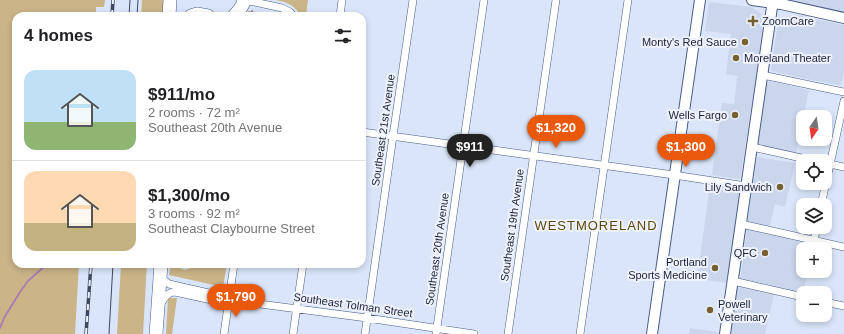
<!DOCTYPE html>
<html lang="en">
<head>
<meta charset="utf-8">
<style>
	body { margin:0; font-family:Arial,sans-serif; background:#f2f2f2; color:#202124; height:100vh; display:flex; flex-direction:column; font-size:15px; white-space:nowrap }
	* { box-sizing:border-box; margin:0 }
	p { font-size:13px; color:#757577 }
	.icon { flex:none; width:22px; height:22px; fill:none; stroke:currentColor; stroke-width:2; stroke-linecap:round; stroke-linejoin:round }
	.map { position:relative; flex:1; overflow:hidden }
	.drawer { position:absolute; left:12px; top:12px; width:354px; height:256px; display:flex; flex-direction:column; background:#fff; border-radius:12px; box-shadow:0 2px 6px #0003 }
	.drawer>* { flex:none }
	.needle { width:26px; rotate:193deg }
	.buttons { position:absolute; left:796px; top:110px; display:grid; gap:8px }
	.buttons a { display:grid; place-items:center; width:36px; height:36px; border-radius:8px; background:#fff; box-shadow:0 2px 6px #0003; font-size:20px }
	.price { position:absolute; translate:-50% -34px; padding:0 9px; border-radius:14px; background:#ea580c; color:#fff; font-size:13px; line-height:26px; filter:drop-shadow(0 1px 2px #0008) }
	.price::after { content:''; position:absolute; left:50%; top:24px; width:12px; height:9px; margin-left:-6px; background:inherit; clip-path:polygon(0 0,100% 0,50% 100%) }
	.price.on { background:#222; color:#fff }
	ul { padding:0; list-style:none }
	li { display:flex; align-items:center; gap:12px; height:100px; padding:0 12px }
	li+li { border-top:1px solid #e0e0e0 }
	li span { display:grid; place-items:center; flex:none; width:112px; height:80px; border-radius:12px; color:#555 }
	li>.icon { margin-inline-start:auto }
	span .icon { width:48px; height:48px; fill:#fffc; stroke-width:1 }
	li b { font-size:17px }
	h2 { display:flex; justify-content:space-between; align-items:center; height:48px; padding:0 12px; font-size:17px }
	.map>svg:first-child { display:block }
	.built { fill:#cad6ec }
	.green { fill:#cab488 }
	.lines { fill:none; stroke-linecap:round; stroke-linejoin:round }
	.stream { stroke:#ad7eb0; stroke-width:2 }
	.street-casing { stroke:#475c87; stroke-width:8 }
	.secondary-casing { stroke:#475c87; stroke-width:12 }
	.highway-casing { stroke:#475c87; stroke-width:14 }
	.street { stroke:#fff; stroke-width:7 }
	.secondary { stroke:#fff; stroke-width:10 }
	.highway { stroke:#fff; stroke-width:13 }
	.tram { stroke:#40485b; stroke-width:1 }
	.rail-casing { stroke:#40485b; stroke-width:3.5 }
	.rail { stroke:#edf2fc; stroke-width:2; stroke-dasharray:6; stroke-linecap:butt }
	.poi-dot { fill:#786131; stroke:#edf2fc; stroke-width:1.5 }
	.labels { text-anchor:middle; stroke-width:4; stroke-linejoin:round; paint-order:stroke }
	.poi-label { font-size:11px; fill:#1b2336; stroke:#edf2fc; text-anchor:end }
	.street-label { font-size:11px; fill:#1b2336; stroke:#edf2fc }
	.quarter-label { font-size:13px; letter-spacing:1px; fill:#5f4709; stroke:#edf2fc }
</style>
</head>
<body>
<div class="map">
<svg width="844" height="334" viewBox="0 0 844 334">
	<rect width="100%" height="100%" fill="#dae5f9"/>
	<path class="built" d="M791,0h53v11l-18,-3z
		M709,2l26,3 16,2 5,3 5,4 1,4 1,6 -4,36 -19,119 -28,-4 10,-72 12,1 3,-27h4l-15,-3 5,-40 -26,-3z
		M795,15l49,10v47l-3,12 -1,1 -29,-5 -39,-9 -1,-2 6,-40 2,-5 3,-4 5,-3z
		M770,81l39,9 -13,63 -36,-7 -2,-3 8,-58z
		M758,157l37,6 -10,44 -10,-3 -6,25 -22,-5 9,-60z
		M710,185l29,4 2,2 -13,92 -31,-4z
		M747,226l67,15 -2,8h-9v22h5l-6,26 -62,-14z
		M741,287l33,7 -9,40h-34l6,-45z
		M690,328l27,4v2h-28z"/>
	<path class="green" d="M0,0h105l-1,7h-8v9h-80v248h63l-4,70h-75z
		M142,0h22l-1,16h-22z
		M275,0h33l-2,16h-5c-6,-11 -14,-14 -26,-16z
		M248,11h2l32,5h-37z
		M121,264h26l-4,70h-26z
		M171,264h10v5h2l1,1 7,-2 11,-4h25l-4,23 -54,-12z
		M168,298h9l-5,36h-6z"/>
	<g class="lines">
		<path class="stream" d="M250,16l2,-5
			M0,328l4,-10 16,-26 8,-11 19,-17"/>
		<defs>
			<path id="street" d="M245,0l37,8 8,4 3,4
				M340,16l2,-16
				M762,75l82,17
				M362,132l312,43 72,11
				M752,147l63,14
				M825,163l19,4
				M821,205l23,-104
				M741,224l103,23
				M814,240l3,-13
				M160,277l9,7 53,12 7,4
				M733,281l70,16
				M825,302l19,4
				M160,305c4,-6 7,-13 15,-13l46,10 8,-2 8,1 130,17 107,16
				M224,334l10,-70
				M293,334l10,-70
				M365,334l28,-198 20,-136
				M436,334l48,-334
				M508,334l48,-334
				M580,334l48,-334"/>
			<path id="secondary" d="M752,0l29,4 63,14
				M652,334l48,-334
				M725,334l48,-334"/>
			<path id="highway" d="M169,16l1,-16
				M191,16l6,-2 11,2
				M234,16c5,-5 8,-9 11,-16h-2
				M156,334l5,-70"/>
		</defs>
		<use href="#street" class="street-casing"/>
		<use href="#secondary" class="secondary-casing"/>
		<use href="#highway" class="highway-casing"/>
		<use href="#street" class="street"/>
		<use href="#secondary" class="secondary"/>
		<use href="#highway" class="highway"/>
		<path class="tram" d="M129,16l1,-16
			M137,16l1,-16
			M109,334l4,-70"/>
		<defs>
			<path id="rail" d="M112,16l1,-16
				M86,334l5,-70"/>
		</defs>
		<use href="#rail" class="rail-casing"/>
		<use href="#rail" class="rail"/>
	</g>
	<g class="poi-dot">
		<path d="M751 15h4v4h4v4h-4v4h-4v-4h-4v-4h4z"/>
		<circle cx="745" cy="42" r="4"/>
		<circle cx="736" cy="58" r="4"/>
		<circle cx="735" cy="115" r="4"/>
		<circle cx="780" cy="187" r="4"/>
		<circle cx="765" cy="253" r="4"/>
		<circle cx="715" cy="268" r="4"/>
		<circle cx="710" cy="310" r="4"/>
	</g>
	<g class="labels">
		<g class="poi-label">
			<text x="762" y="25" text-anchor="start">ZoomCare</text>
			<text x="737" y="46">Monty's Red Sauce</text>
			<text x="744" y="62" text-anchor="start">Moreland Theater</text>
			<text x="727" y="119">Wells Fargo</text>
			<text x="772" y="191">Lily Sandwich</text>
			<text x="757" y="257">QFC</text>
			<text x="707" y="266">Portland<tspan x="707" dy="13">Sports Medicine</tspan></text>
			<text x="718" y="308" text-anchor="start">Powell<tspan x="718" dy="13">Veterinary</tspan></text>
		</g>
		<g class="street-label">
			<text transform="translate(383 130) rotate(-82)" y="4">Southeast 21st Avenue</text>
			<text transform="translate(512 225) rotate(-82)" y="4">Southeast 19th Avenue</text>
			<text transform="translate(437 249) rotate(-82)" y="4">Southeast 20th Avenue</text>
			<text transform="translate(353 305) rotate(8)" y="4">Southeast Tolman Street</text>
		</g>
		<g class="quarter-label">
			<text x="596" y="230">WESTMORELAND</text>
		</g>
	</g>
</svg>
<div class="buttons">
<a><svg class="needle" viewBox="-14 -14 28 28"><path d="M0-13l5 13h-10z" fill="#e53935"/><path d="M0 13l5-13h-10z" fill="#757577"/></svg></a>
<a><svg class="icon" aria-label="locate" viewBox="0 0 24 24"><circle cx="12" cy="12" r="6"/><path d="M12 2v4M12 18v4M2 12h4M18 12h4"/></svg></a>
<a><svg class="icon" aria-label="layers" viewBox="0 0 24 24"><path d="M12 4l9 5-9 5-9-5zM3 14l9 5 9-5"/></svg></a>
<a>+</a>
<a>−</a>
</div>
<b class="price" style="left:556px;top:149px">$1,320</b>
<b class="price on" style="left:470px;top:168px">$911</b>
<b class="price" style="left:686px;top:168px">$1,300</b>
<b class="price" style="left:236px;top:318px">$1,790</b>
<section class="drawer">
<h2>4 homes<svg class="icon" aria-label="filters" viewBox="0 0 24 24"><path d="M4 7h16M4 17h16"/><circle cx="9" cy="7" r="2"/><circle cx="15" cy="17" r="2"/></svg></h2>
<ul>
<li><span style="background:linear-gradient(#bfe0f5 65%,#8fb573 0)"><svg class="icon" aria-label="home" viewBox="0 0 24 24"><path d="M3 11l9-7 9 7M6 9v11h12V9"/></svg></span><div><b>$911/mo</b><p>2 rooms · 72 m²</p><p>Southeast 20th Avenue</p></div></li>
<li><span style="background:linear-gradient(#ffd9b3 65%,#c2b280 0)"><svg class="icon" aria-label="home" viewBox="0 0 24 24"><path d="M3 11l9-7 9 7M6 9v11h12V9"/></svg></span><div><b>$1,300/mo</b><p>3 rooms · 92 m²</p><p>Southeast Claybourne Street</p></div></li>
</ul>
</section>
</div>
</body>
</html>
